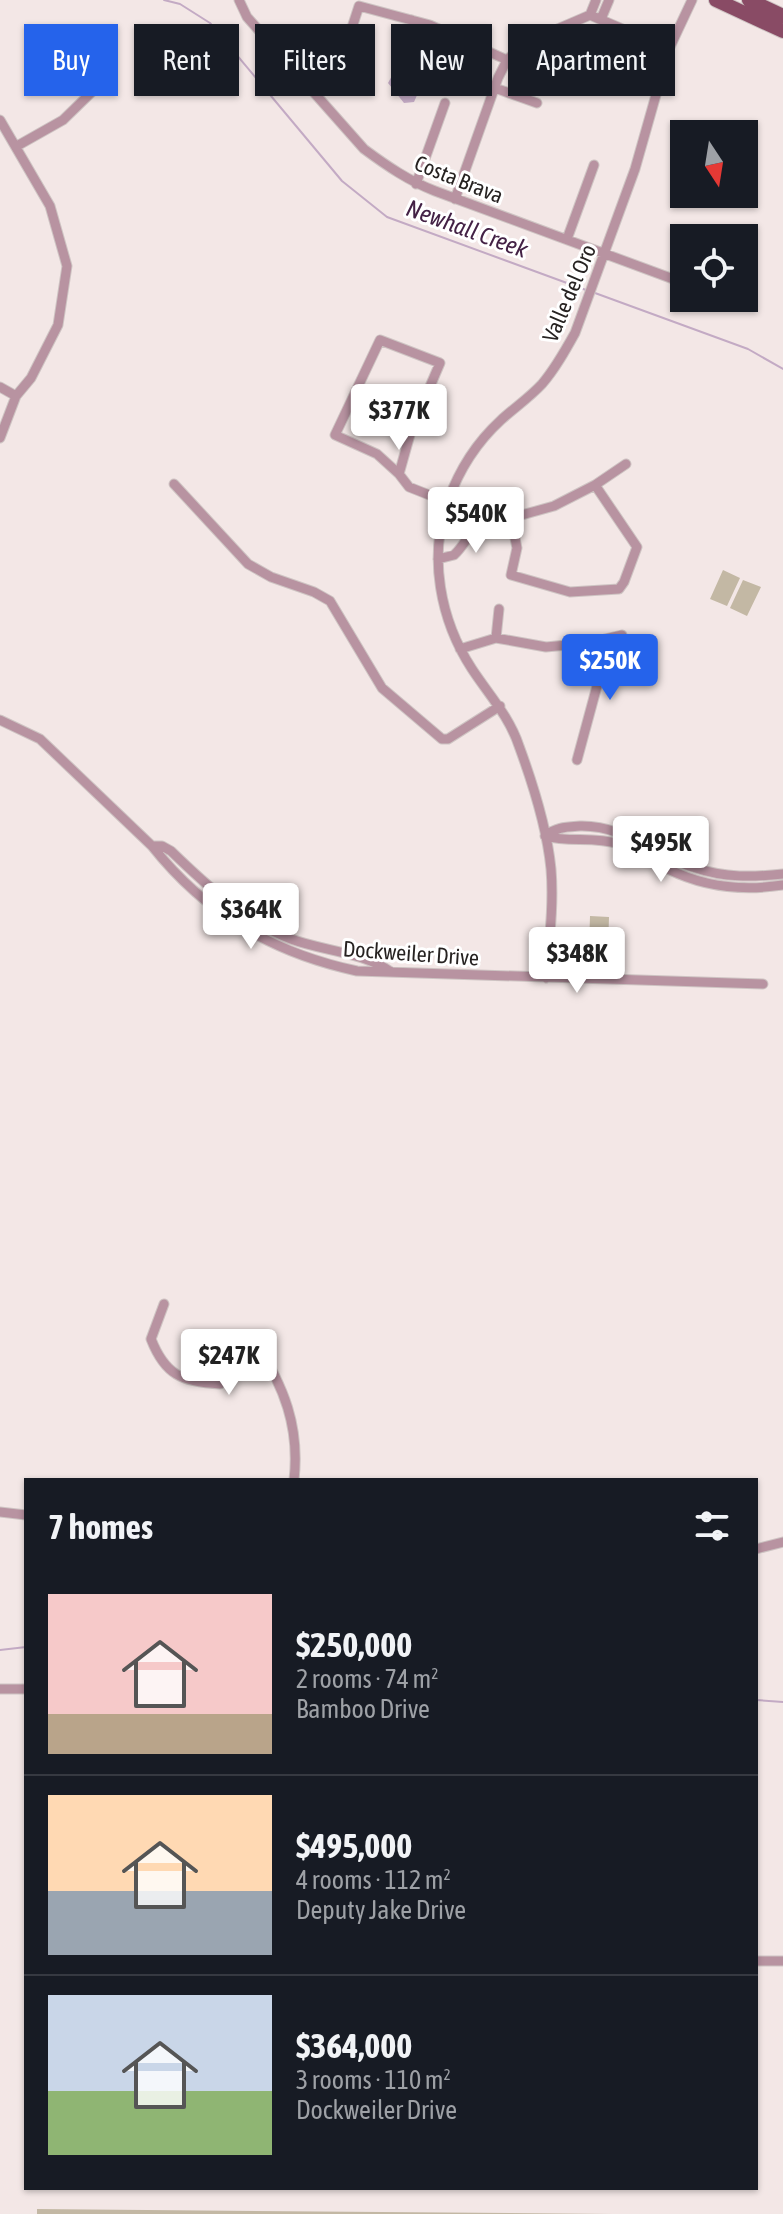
<!DOCTYPE html>
<html lang="en">
<head>
<meta charset="utf-8">
<style>
	body { margin:0; font-family:"Asap Condensed",sans-serif; background:#20242c; color:#f1f3f6; height:100vh; display:flex; flex-direction:column; font-size:30px; white-space:nowrap }
	* { box-sizing:border-box; margin:0 }
	p { font-size:26px; color:#9ea1a6 }
	.icon { flex:none; width:44px; height:44px; fill:none; stroke:currentColor; stroke-width:2; stroke-linecap:round; stroke-linejoin:round }
	.map { position:relative; flex:1; overflow:hidden }
	.side { position:absolute; left:24px; top:1478px; width:734px; height:712px; display:flex; flex-direction:column; background:#171b24; border-radius:0px; box-shadow:0 2px 6px #0004 }
	.side>* { flex:none }
	.top-card { position:absolute; left:24px; top:24px; width:736px; height:72px; display:flex; gap:16px }
	.needle { width:52px; rotate:168deg }
	.tools { position:absolute; left:670px; top:120px; display:grid; gap:16px }
	.tools a { display:grid; place-items:center; width:88px; height:88px; border-radius:0px; background:#171b24; box-shadow:0 2px 6px #0004; font-size:40px }
	.price { position:absolute; translate:-50% -68px; padding:0 18px; border-radius:8px; background:#fff; color:#222; font-size:26px; line-height:52px; filter:drop-shadow(0 2px 4px #0008) }
	.price::after { content:''; position:absolute; left:50%; top:48px; width:24px; height:18px; margin-left:-12px; background:inherit; clip-path:polygon(0 0,100% 0,50% 100%) }
	.price.on { background:#2563eb; color:#fff }
	ul { padding:0; list-style:none }
	li { display:flex; align-items:center; gap:24px; height:200px; padding:0 24px }
	li+li { border-top:2px solid #363941 }
	li span { display:grid; place-items:center; flex:none; width:224px; height:160px; border-radius:0px; color:#555 }
	li>.icon { margin-inline-start:auto }
	span .icon { width:96px; height:96px; fill:#fffc; stroke-width:1 }
	li b { font-size:34px }
	h2 { display:flex; justify-content:space-between; align-items:center; height:96px; padding:0 24px; font-size:34px }
	.chip { padding:0 28px; border-radius:0px; background:#171b24; box-shadow:0 2px 6px #0004; font-size:28px; line-height:72px }
	.chip.on { background:#2563eb; color:#fff }
	.map>svg:first-child { display:block }
	.green { fill:#c3b8a4 }
	.water { fill:#c3aac4 }
	.lines { fill:none; stroke-linecap:round; stroke-linejoin:round }
	.stream { stroke:#c3aac4; stroke-width:2 }
	.street-casing { stroke:#cec4c3; stroke-width:11 }
	.primary-casing { stroke:#cec4c3; stroke-width:16 }
	.street { stroke:#b893a1; stroke-width:9 }
	.primary { stroke:#894b65; stroke-width:14 }
	.labels { text-anchor:middle; stroke-width:6; stroke-linejoin:round; paint-order:stroke }
	.street-label { font-size:22px; fill:#262221; stroke:#fff }
	.water-label { font-size:24px; font-style:italic; fill:#432145; stroke:#fff }
</style>
</head>
<body>
<div class="map">
<svg width="783" height="2214" viewBox="0 0 783 2214">
	<rect width="100%" height="100%" fill="#f3e7e6"/>
	<path class="green" d="M723,570l17,8 -13,28 -17,-7z
		M743,580l18,7 -14,29 -17,-8z
		M590,916l19,1 -1,31h-19z
		M37,2209l576,5h-576z"/>
	<path class="water" d="M600,33l15,6 -17,38 -8,-1 -11,-20v-14l12,-2z
		M394,72l20,8 4,13 -4,9 -10,1 -16,-20z"/>
	<g class="lines">
		<path class="stream" d="M164,0l16,4 30,19 132,158 45,36 199,73
			M595,293l153,56 35,20
			M0,1650l26,-3
			M756,1700l27,2"/>
		<defs>
			<path id="street" d="M239,0l8,17 117,132c23,17 45,32 71,42l249,92
				M590,15l79,34
				M590,15l6,-15
				M601,19l8,-19
				M400,64l12,-44
				M452,84l20,-40
				M308,86l35,-31 16,-49 71,19 77,35
				M495,88l42,15
				M0,120l50,86 17,60 -9,59 -27,53 -15,18 -16,42
				M17,146l46,-26 37,-36
				M416,184l29,-81
				M455,199l43,-121 9,-18 18,-17 65,-28
				M567,239l27,-74
				M724,298l19,7
				M0,387l16,9
				M399,474l12,-43 29,-68 -60,-23 -45,95 42,19 22,20 10,13 38,15
				M174,484l74,80 23,13 43,15 16,9 52,87 60,51h6l52,-33
				M511,518l6,30 -6,27 59,17 49,-3 5,-7 13,-35 -42,-62
				M438,559l16,-4c15,-14 16,-30 37,-36 8,-2 12,-4 20,-1l43,-12 41,-21 31,-21
				M496,638l3,-29
				M460,649l36,-11 50,9 42,-4 34,-8
				M0,720l40,19 112,107c54,68 121,107 205,125l406,13
				M577,760l20,-74 -9,-43
				M545,836c11,-9 21,-9 35,-10 45,-1 75,30 116,42 29,10 57,9 87,6
				M545,836c24,7 48,0 74,8 18,5 33,16 49,25 36,18 76,22 115,16
				M152,846h10l9,5c33,32 76,72 120,88 32,12 72,13 100,33
				M546,978c3,-36 8,-73 5,-109 -4,-41 -18,-85 -32,-123 -10,-30 -30,-51 -47,-77 -32,-49 -44,-113 -24,-168 11,-31 29,-59 53,-81 13,-12 28,-22 41,-36 13,-15 23,-33 33,-51l60,-164 34,-120 23,-49
				M164,1304l-13,35c14,36 31,43 69,45l6,-11 4,-24 14,-10 11,3c29,44 45,85 39,138
				M0,1512l26,3
				M756,1549l27,-7
				M0,1689h26
				M756,1961h27"/>
			<path id="primary" d="M716,0l67,31
				M749,0l34,16"/>
		</defs>
		<use href="#street" class="street-casing"/>
		<use href="#primary" class="primary-casing"/>
		<use href="#street" class="street"/>
		<use href="#primary" class="primary"/>
	</g>
	<g class="labels">
		<g class="street-label">
			<text transform="translate(459 179) rotate(22)" y="8">Costa Brava</text>
			<text transform="translate(569 293) rotate(-67)" y="8">Valle del Oro</text>
			<text transform="translate(411 953) rotate(4)" y="8">Dockweiler Drive</text>
		</g>
		<g class="water-label">
			<text transform="translate(467 229) rotate(20)" y="8">Newhall Creek</text>
		</g>
	</g>
</svg>
<div class="tools">
<a><svg class="needle" viewBox="-14 -14 28 28"><path d="M0-13l5 13h-10z" fill="#e53935"/><path d="M0 13l5-13h-10z" fill="#9ea1a6"/></svg></a>
<a><svg class="icon" aria-label="locate" viewBox="0 0 24 24"><circle cx="12" cy="12" r="6"/><path d="M12 2v4M12 18v4M2 12h4M18 12h4"/></svg></a>
</div>
<b class="price" style="left:399px;top:452px">$377K</b>
<b class="price" style="left:476px;top:555px">$540K</b>
<b class="price on" style="left:610px;top:702px">$250K</b>
<b class="price" style="left:661px;top:884px">$495K</b>
<b class="price" style="left:251px;top:951px">$364K</b>
<b class="price" style="left:577px;top:995px">$348K</b>
<b class="price" style="left:229px;top:1397px">$247K</b>
<div class="top-card">
<a class="chip on">Buy</a>
<a class="chip">Rent</a>
<a class="chip">Filters</a>
<a class="chip">New</a>
<a class="chip">Apartment</a>
</div>
<section class="side">
<h2>7 homes<svg class="icon" aria-label="filters" viewBox="0 0 24 24"><path d="M4 7h16M4 17h16"/><circle cx="9" cy="7" r="2"/><circle cx="15" cy="17" r="2"/></svg></h2>
<ul>
<li><span style="background:linear-gradient(#f6c9c9 75%,#b9a48a 0)"><svg class="icon" aria-label="home" viewBox="0 0 24 24"><path d="M3 11l9-7 9 7M6 9v11h12V9"/></svg></span><div><b>$250,000</b><p>2 rooms · 74 m²</p><p>Bamboo Drive</p></div></li>
<li><span style="background:linear-gradient(#ffd9b3 60%,#9aa5b1 0)"><svg class="icon" aria-label="home" viewBox="0 0 24 24"><path d="M3 11l9-7 9 7M6 9v11h12V9"/></svg></span><div><b>$495,000</b><p>4 rooms · 112 m²</p><p>Deputy Jake Drive</p></div></li>
<li><span style="background:linear-gradient(#c9d6e8 60%,#8fb573 0)"><svg class="icon" aria-label="home" viewBox="0 0 24 24"><path d="M3 11l9-7 9 7M6 9v11h12V9"/></svg></span><div><b>$364,000</b><p>3 rooms · 110 m²</p><p>Dockweiler Drive</p></div></li>
</ul>
</section>
</div>
</body>
</html>
